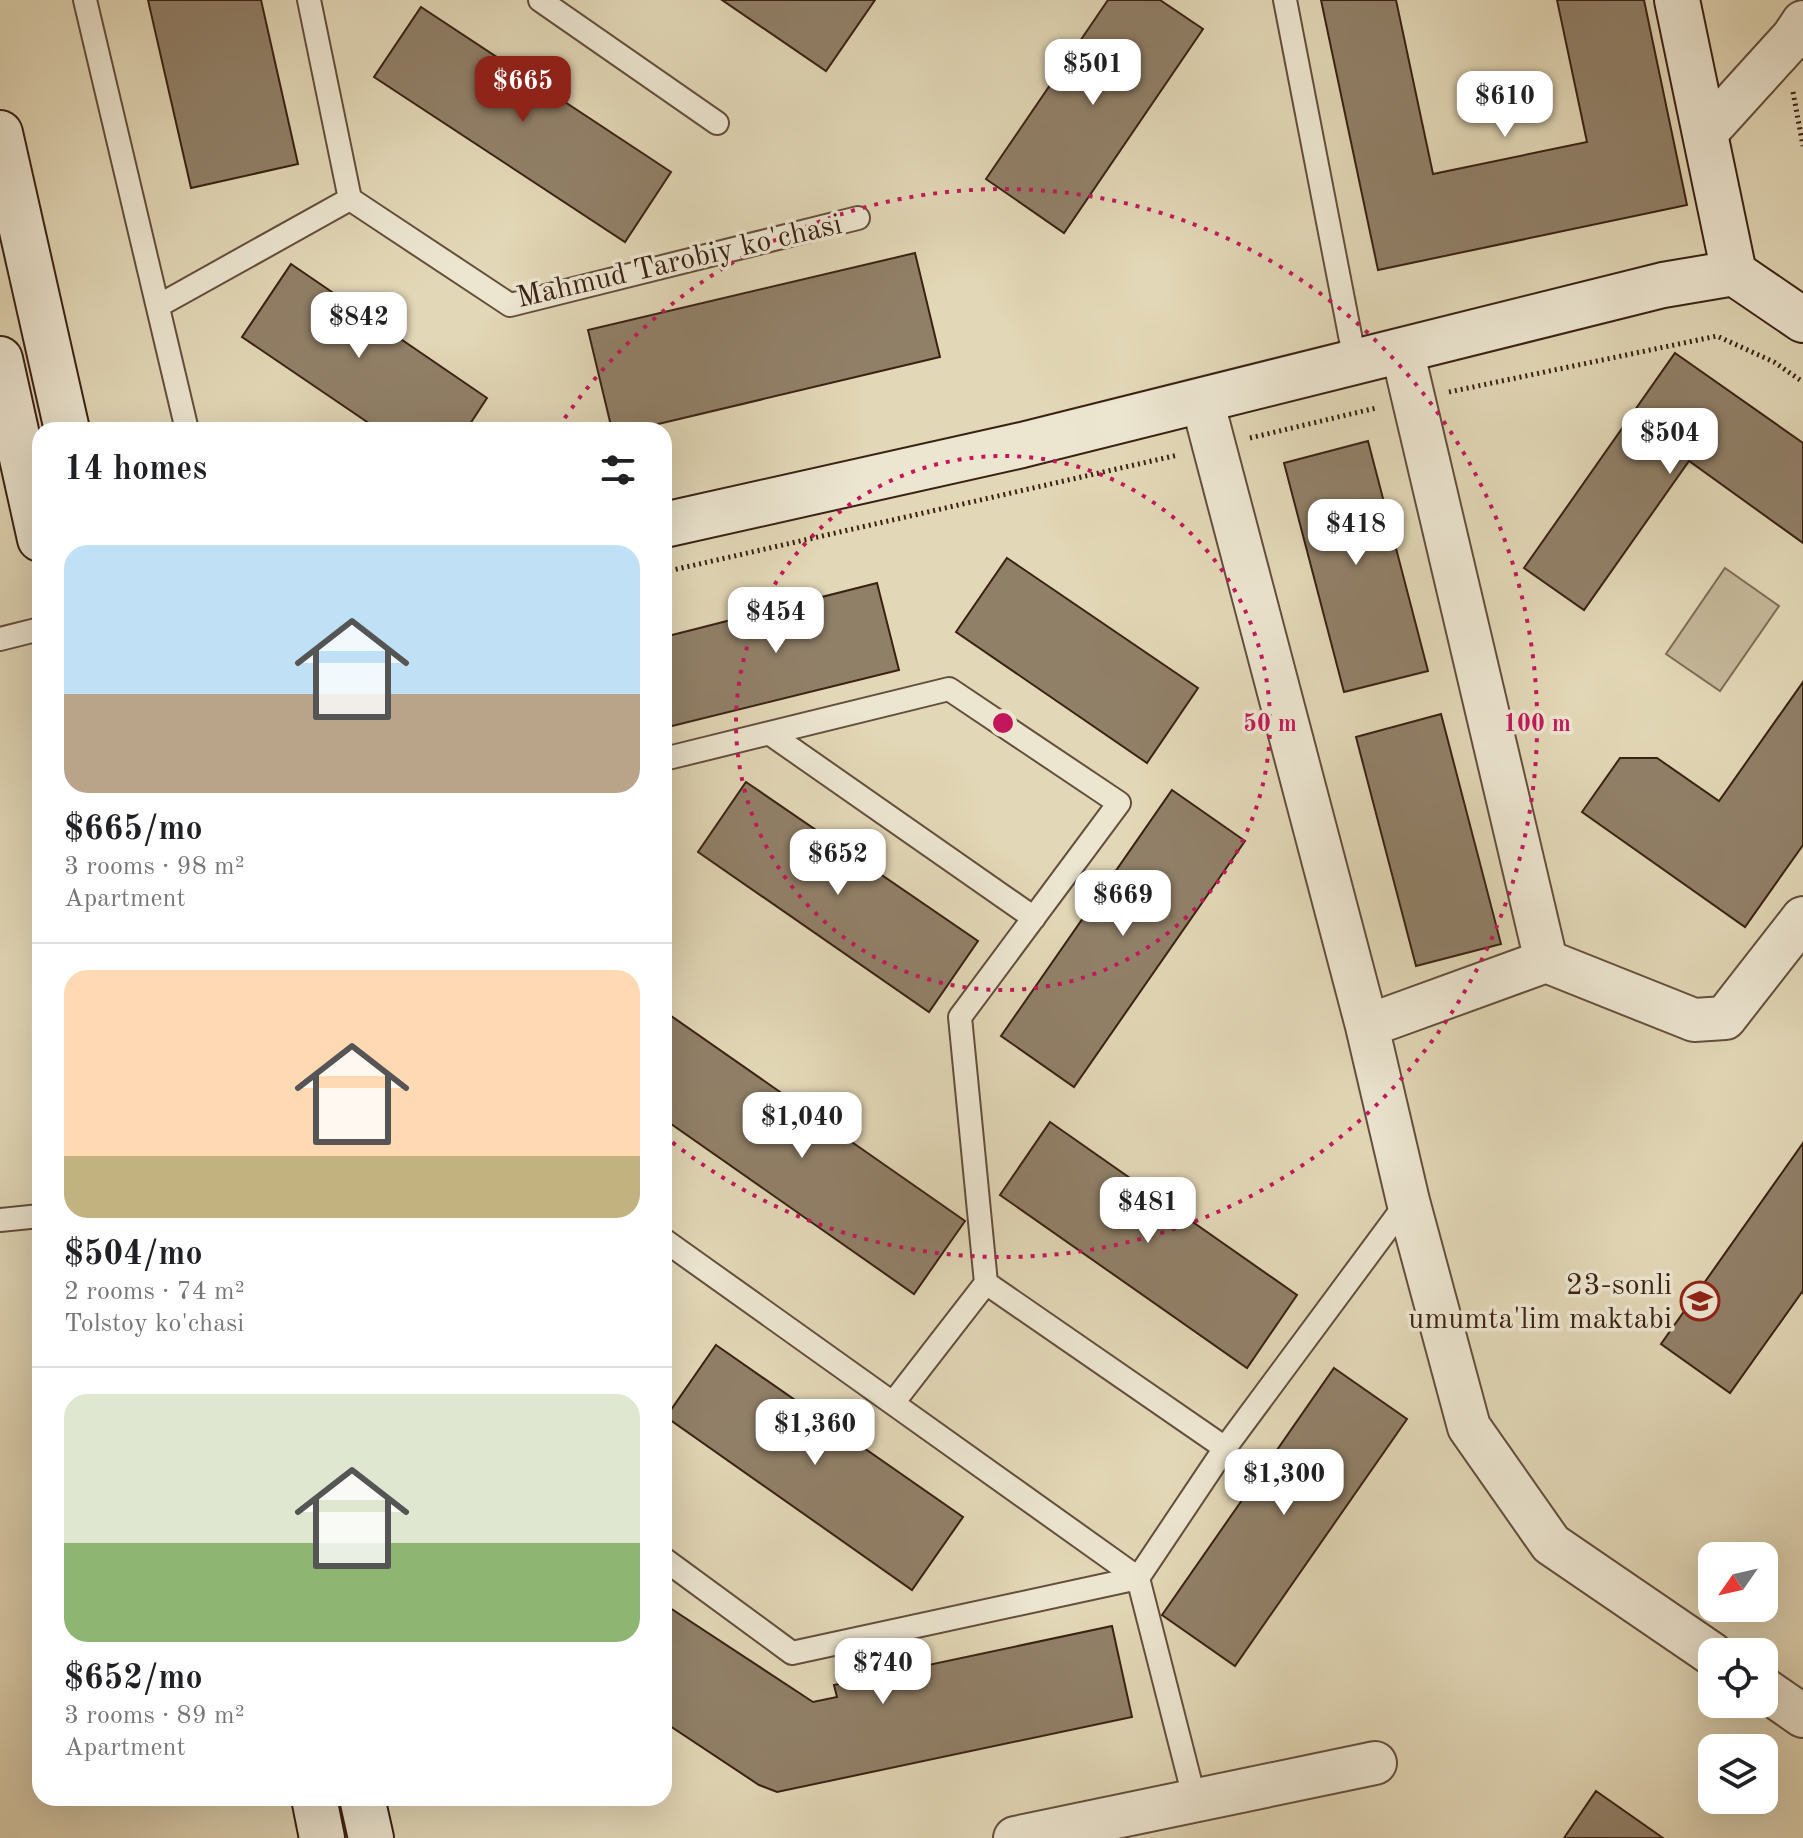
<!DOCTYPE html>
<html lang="en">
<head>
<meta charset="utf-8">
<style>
	body { margin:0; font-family:"Old Standard TT",serif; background:#f2f2f2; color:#202124; height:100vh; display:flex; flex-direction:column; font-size:30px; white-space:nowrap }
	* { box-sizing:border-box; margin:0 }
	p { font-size:26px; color:#757577 }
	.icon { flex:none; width:44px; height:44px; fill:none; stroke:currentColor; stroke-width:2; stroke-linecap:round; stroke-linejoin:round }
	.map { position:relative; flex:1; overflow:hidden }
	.side { position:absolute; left:32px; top:422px; width:640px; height:1384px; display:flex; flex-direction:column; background:#fff; border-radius:24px; box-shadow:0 8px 32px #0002 }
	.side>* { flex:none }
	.needle { width:52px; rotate:236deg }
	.tools { position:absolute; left:1698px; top:1542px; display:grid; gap:16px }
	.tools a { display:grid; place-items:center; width:80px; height:80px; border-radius:16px; background:#fff; box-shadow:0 8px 32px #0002; font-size:40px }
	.price { position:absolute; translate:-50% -68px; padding:0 18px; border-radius:16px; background:#fff; color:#222; font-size:26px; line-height:52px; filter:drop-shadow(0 2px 4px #0008) }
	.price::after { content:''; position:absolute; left:50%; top:48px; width:24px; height:18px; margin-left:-12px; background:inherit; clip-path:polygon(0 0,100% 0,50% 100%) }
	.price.current { background:#8f2418; color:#fff }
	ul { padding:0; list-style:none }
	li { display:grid; align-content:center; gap:16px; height:424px; padding:0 32px }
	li+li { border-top:2px solid #e0e0e0 }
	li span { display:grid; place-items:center; height:248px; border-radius:24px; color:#555 }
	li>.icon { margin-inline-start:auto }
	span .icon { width:144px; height:144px; fill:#fffc; stroke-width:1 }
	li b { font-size:34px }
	h2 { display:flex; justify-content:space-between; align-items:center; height:96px; padding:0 32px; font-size:34px }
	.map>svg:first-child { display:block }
	.green { fill:#c5b89a; stroke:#806c57; stroke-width:2 }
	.building { fill:#918068; stroke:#3a2114; stroke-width:2 }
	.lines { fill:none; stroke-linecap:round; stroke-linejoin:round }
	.lane-casing { stroke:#644e3c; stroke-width:26 }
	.street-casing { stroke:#644e3c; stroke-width:46 }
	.secondary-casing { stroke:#3a2114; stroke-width:48 }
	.path { stroke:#3a2114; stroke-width:5; stroke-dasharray:2 4; stroke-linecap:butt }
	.lane { stroke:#ece5d0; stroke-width:22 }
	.street { stroke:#ece5d0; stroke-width:42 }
	.secondary { stroke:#ece5d0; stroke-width:44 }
	.ring { fill:none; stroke:#c2185b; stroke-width:4; stroke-dasharray:4 8 }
	.labels { text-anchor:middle; stroke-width:7; stroke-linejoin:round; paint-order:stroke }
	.street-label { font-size:30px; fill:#3a2114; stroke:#ece5d0 }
	.poi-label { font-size:30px; fill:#3a2114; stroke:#ece5d0; text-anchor:end }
	.centre { fill:#c2185b; stroke:#ece5d0; stroke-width:4 }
	.ring-label { font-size:24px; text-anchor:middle; font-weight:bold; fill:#c2185b; stroke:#ece5d0; stroke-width:7; stroke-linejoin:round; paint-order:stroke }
</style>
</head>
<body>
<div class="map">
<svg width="1803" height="1838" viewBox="0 0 1803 1838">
	<rect width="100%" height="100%" fill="#e2d7b6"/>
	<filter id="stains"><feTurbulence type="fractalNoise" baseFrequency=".0025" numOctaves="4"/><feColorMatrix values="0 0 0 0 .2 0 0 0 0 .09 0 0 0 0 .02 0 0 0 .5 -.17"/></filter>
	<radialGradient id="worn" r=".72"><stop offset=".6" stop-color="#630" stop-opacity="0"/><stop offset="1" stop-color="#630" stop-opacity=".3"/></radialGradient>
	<path class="green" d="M1725,568l54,38 -59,85 -54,-37z"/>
	<path class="building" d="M148,0h113l37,164 -107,24z
		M722,0h153l-49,71z
		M1108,0h52l43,29 -139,204 -78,-54z
		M1321,0h75l37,174 154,-32 -30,-142h87l43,205 -309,65z
		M421,7l250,165 -46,70 -251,-165z
		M915,253l25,104 -307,73h-21l-24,-100z
		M291,264l196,134 -21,32h-87l-137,-93z
		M1675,353l128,90v100l-114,-82 -105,149 -60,-42z
		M1368,441l60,230 -84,21 -60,-229z
		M1007,558l191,130 -51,75 -191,-131z
		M877,583l22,87 -235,58v-91z
		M1803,682v163l-58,82 -163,-115 38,-54h37l62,43z
		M1441,714l60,230 -85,22 -60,-229z
		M746,782l232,159 -49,71 -231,-160z
		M1172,790l73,51 -171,246 -73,-51z
		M664,1011l301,210 -51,73 -250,-175z
		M1050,1122l247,173 -50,73 -247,-173z
		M1803,1143v150l-1,-1 -72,101 -69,-49z
		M716,1345l247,172 -51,73 -246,-173z
		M1334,1368l73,51 -172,247 -73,-51z
		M664,1604l149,98 24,-5 -3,-12 278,-59 20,91 -355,75 -18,-7 -95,-63z
		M1596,1791l67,47h-99z"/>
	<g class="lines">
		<defs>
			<path id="lane" d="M85,0l102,430
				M309,0l41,199 160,106 348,-87
				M540,0l177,123
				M1285,0l70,361
				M158,306l192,-107
				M0,639l40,-10
				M769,733l265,185
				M664,759l285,-70 170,114 -159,214 26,266 -93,120
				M0,1220l40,-4
				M664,1240l474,338 57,223
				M986,1283l239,165
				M664,1559l128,94 346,-75 87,-130 183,-247"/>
			<path id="street" d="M1705,134l88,-97 10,-15
				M1402,350l144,611
				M1202,400l165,626 41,175 61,226 82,117 161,110
				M1367,1026l179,-65 148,59 31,-2 78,-100
				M1764,1689l39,27
				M1015,1838l360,-75"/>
			<path id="secondary" d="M1677,0l57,273
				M0,133l67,297
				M0,359l40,180
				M664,525l358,-80 641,-160 71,-12 69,47
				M314,1798l8,40
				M362,1798l9,40"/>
		</defs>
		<use href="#lane" class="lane-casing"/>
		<use href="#street" class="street-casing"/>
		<use href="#secondary" class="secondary-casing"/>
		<path class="path" d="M1793,92l10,54
			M1449,392l268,-56 57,26 29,20
			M1250,438l126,-30
			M664,572l514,-117"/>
		<use href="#lane" class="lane"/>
		<use href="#street" class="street"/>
		<use href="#secondary" class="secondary"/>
	</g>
	<g class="ring">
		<circle cx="1003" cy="723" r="267"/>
		<path d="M558 428A534 534 0 1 1 667 1138"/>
	</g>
	<defs>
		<symbol id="school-ring" viewBox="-11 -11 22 22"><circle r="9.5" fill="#ece5d0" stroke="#8f2418" stroke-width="1.5"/><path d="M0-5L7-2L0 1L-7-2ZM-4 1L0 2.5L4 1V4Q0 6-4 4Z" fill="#8f2418"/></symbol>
	</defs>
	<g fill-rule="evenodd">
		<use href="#school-ring" x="1678" y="1279" width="44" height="44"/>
	</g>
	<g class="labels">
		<g class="street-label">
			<text transform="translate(679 260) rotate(-13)" y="10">Mahmud Tarobiy ko'chasi</text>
		</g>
		<g class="poi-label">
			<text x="1672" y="1294">23-sonli<tspan x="1672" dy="34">umumta'lim maktabi</tspan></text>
		</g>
	</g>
	<circle cx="1003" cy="723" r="12" class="centre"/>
	<g class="ring-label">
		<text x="1270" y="731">50 m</text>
		<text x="1537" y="731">100 m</text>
	</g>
	<rect width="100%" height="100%" filter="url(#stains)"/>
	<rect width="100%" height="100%" fill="url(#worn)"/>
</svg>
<div class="tools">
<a><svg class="needle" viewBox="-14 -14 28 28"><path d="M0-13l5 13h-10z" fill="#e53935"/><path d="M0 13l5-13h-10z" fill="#757577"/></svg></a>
<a><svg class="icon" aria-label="locate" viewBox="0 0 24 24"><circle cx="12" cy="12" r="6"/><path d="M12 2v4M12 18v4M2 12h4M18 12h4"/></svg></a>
<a><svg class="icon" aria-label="layers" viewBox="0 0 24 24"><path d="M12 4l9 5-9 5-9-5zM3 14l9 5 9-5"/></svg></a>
</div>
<b class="price" style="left:1093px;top:107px">$501</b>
<b class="price current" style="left:523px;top:124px">$665</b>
<b class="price" style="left:1505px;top:139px">$610</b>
<b class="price" style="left:359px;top:360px">$842</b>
<b class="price" style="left:1670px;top:476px">$504</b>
<b class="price" style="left:1356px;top:567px">$418</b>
<b class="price" style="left:776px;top:655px">$454</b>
<b class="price" style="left:838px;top:897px">$652</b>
<b class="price" style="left:1123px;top:938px">$669</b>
<b class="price" style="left:802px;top:1160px">$1,040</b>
<b class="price" style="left:1148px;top:1245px">$481</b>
<b class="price" style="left:815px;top:1467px">$1,360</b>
<b class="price" style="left:1284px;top:1517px">$1,300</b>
<b class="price" style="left:883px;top:1706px">$740</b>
<section class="side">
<h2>14 homes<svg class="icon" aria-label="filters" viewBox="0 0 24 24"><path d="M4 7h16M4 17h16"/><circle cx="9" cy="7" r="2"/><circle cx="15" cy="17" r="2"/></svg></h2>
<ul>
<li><span style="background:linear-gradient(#bfe0f5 60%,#b9a48a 0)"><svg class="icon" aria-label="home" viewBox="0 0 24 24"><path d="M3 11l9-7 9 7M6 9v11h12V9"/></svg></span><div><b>$665/mo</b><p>3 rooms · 98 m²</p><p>Apartment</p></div></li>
<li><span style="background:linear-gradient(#ffd9b3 75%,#c2b280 0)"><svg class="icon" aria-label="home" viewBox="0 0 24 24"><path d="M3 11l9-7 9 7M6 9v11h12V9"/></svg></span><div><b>$504/mo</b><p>2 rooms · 74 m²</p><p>Tolstoy ko'chasi</p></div></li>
<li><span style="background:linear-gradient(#dfe7d0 60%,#8fb573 0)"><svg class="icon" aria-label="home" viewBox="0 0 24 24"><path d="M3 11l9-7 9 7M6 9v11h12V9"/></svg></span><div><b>$652/mo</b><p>3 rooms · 89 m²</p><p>Apartment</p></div></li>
</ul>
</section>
</div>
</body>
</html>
